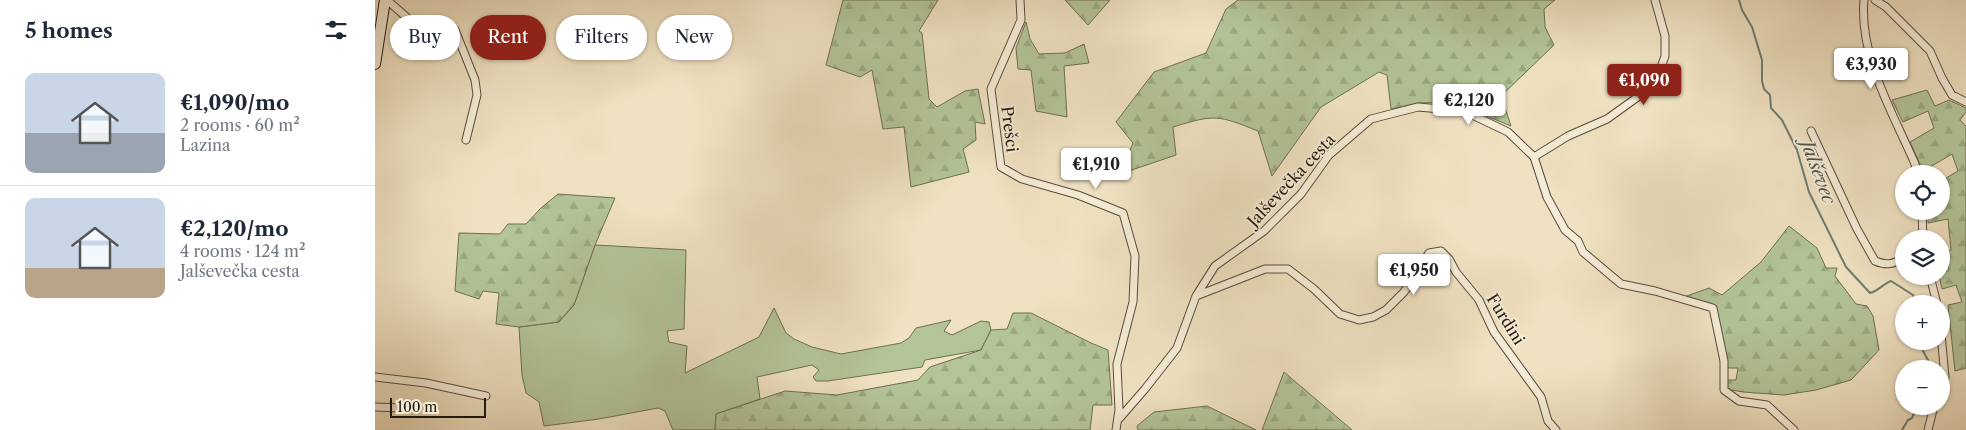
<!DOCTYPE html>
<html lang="en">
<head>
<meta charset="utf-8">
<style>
	body { margin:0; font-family:"Libre Caslon Text",serif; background:#f6f6f7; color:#1f2937; height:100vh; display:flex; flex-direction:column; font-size:19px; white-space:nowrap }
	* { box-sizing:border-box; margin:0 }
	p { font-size:16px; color:#747a83 }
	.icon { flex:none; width:28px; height:28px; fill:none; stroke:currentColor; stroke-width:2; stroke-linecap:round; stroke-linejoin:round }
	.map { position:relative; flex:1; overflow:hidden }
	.drawer { display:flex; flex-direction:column; background:#fff; width:375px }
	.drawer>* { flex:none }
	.hud { position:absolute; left:15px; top:15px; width:475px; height:45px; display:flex; gap:10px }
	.controls { position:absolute; left:1520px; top:165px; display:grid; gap:10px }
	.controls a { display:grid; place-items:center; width:55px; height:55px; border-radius:50%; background:#fff; box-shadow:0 1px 4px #0004; font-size:25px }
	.scale { position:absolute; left:15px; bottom:12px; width:96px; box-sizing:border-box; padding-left:5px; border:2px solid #241b0f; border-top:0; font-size:14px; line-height:18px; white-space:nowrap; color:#241b0f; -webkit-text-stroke:4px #f5ecd7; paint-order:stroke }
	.price { position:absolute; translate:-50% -42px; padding:0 11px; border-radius:5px; background:#fff; color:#222; font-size:16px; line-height:32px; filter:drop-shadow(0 1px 2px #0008) }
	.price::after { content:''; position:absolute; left:50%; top:30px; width:15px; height:11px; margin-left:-8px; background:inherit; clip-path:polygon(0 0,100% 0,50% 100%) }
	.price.on { background:#8f2418; color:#fff }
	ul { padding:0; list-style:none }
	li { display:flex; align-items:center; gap:15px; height:125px; padding:0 25px }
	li+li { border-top:1px solid #e0e1e3 }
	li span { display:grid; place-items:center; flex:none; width:140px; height:100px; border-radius:10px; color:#555 }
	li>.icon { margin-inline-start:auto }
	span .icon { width:60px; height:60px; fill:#fffc; stroke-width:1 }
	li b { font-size:21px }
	h2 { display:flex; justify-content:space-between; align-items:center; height:60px; padding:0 25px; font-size:21px }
	.chip { padding:0 18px; border-radius:22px; background:#fff; box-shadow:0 1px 4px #0004; font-size:18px; line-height:45px }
	.chip.on { background:#8f2418; color:#fff }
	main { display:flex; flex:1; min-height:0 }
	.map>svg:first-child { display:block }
	.green { fill:#b3c497; stroke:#6c7053 }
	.forest { fill:url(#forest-firs); stroke:#6c7053 }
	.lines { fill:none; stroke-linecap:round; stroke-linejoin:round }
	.stream { stroke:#6c7c76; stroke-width:2 }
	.street-casing { stroke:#574c3c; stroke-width:9 }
	.secondary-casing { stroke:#241b0f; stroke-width:12 }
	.street { stroke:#f5ecd7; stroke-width:7 }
	.secondary { stroke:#f5ecd7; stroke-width:10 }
	.labels { text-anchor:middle; stroke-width:4; stroke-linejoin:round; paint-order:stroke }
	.street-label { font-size:16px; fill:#241b0f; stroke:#f5ecd7 }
	.water-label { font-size:18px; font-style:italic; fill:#4e534b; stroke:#f5ecd7 }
</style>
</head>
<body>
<main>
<section class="drawer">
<h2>5 homes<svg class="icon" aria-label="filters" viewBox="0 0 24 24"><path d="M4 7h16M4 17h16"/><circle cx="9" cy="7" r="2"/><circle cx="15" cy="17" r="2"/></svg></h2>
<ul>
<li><span style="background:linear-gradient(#c9d6e8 60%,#9aa5b1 0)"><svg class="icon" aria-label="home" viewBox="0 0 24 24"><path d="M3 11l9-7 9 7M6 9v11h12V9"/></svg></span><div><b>€1,090/mo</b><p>2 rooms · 60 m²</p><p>Lazina</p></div></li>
<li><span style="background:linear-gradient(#c9d6e8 70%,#b9a48a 0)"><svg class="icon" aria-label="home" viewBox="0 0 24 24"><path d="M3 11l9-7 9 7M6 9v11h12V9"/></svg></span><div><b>€2,120/mo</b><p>4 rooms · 124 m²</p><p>Jalševečka cesta</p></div></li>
</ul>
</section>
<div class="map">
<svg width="1591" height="430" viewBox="0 0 1591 430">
	<defs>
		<pattern id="forest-firs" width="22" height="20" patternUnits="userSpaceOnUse" patternTransform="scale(1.25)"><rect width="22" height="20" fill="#b3c497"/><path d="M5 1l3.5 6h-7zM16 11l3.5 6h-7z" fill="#9aa881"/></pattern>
	</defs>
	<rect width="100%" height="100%" fill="#efe1c1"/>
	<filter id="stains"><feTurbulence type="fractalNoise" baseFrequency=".004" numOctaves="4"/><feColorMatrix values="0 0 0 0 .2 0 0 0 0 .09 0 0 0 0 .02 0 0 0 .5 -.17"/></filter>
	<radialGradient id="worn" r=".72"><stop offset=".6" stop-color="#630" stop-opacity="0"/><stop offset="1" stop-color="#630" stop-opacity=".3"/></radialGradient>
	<path class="green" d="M220,245l91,5 -2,79 -17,2 2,11 18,4 -2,27 74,-36 15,-29 12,25 8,6 18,8 29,7 60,-11 8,-5 7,-10 35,-8 -7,11 8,4 29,-14 8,1 2,8 -10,20 -56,10 -3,7 -94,14h-12l-3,-4 6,-7 -7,-5 -55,12 3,22 -44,15 -1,16h-42l-8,-19 -7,-3 -59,11 -55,7 -5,-24 -13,-9 -4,-18 -3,-48 40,-5 15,-17z"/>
	<path class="forest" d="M468,0h95l-19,31 3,2 7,66 8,8 28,-16 13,-2 7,35 -10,-2 1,18 -13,9 6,23 -58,15 -7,-60 -21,2 -11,-59 -12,7 -34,-12z
		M690,0h45l-22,25z
		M863,0h317l-11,9 1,18 9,18 -53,51 10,30 -59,-24 -35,1 -26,6 -4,-34 -8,-3 -58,35 -49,69 -14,-45c-40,-16 -43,-17 -85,-4l3,28 -56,19 13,-31 -17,-21 38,-50 52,-19 20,-44z
		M651,22l4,17 9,15 26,-1 19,-9 5,19 -25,3 3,51 -31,-6 -5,-41 -13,-1 -2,-21z
		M1552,90l8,16 14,-6 17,8v4l-6,8 6,6v242l-11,3 -7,-66 14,-3 -6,-17 -14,4 -3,-13 10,-6 -3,-13 -5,1v-4l10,-4 -3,-31 -20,4v-12h13v-30l17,-10 -6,-17 -29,17 -13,-29 24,-14 -6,-17 -25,11 -11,-22z
		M183,194l57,4 -20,47 -21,60 -16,17 -39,5 -23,-3 3,-31 -16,-2 -4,8 -24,-8 4,-58 41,1 8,-10h18l15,-16z
		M1414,226l28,22 9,20h11l-2,8 21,28 11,2 6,10 6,34 -28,30 -35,10 -32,5 -41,-3 -17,-3 1,-9h9l2,-12h-10l-14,-62 -30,-9 25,-9 13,7 39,-33z
		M638,313h18l60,30 17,7 4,55h-19l-3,25h-375l1,-16 69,-23 52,4 81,-15 12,-13 51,-17 10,-20 16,-1z
		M909,372l68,58h-90z
		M832,406l49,24h-118l-1,-4 17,-14z"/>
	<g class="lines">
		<path class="stream" d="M1364,0l3,10 10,17 10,33v21l2,8 6,6 1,13 11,12 15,30 12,42 37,75 24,26c8,-2 13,-9 21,-12l22,14 3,9
			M1546,341l2,10 5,9 -1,9
			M1527,430l6,-10 4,-2 5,-12"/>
		<defs>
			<path id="street" d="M12,0l25,22 14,3h20l9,5 20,50 2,15 -11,45
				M645,0l1,20 -30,69 10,78 21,12 56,16 45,18 12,43 -2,46 -16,62 2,46 -3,20
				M1489,0c-5,57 29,113 51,164l2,10
				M1500,0l11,7 44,44 12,27 10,17 14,7
				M1436,131l46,98 18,32c12,5 18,3 29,-3
				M1159,157l34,-21 39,-17 39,-28 12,-15 7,-20v-20l-10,-36
				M1547,211l1,28
				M1555,276l7,28
				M821,296l69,-27h23l26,20 26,25 19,6 14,-3 13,-7 18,-18 25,-39 12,-2 8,8 7,13 23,28 15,32 47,65 7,24 8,9
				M1566,334l4,43 -4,14
				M0,377l51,6 60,13
				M0,407l27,1
				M743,420l27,-31 32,-41 19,-52 19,-30 49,-35 37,-37 28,-39 42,-36 47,-12 46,4 44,21 26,25 13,40 18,33 13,11 5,11 38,32 34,7 58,17 11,53v29l15,11 28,4 27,25
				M1553,430l6,-24"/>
			<path id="secondary" d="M0,64l10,-64"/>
		</defs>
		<use href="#street" class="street-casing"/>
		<use href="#secondary" class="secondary-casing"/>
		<use href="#street" class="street"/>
		<use href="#secondary" class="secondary"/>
	</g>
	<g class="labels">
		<g class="street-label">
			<text transform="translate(635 129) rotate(83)" y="6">Prešci</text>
			<text transform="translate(916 180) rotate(-47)" y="6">Jalševečka cesta</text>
			<text transform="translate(1131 319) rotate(58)" y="6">Furdini</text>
		</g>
		<g class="water-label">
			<text transform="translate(1443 172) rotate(69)" y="6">Jalševec</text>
		</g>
	</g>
	<rect width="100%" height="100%" filter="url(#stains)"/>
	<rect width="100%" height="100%" fill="url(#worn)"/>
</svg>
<div class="controls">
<a><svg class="icon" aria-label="locate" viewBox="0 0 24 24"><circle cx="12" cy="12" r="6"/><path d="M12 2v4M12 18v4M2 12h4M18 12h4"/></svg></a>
<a><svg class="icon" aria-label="layers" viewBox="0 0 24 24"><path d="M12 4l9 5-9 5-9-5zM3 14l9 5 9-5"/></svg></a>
<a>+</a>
<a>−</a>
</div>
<div class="scale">100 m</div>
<b class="price" style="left:1496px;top:90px">€3,930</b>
<b class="price on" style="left:1269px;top:106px">€1,090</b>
<b class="price" style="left:1094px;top:126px">€2,120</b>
<b class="price" style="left:721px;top:190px">€1,910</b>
<b class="price" style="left:1039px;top:296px">€1,950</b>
<div class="hud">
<a class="chip">Buy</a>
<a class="chip on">Rent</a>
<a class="chip">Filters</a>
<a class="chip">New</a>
</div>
</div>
</main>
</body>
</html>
